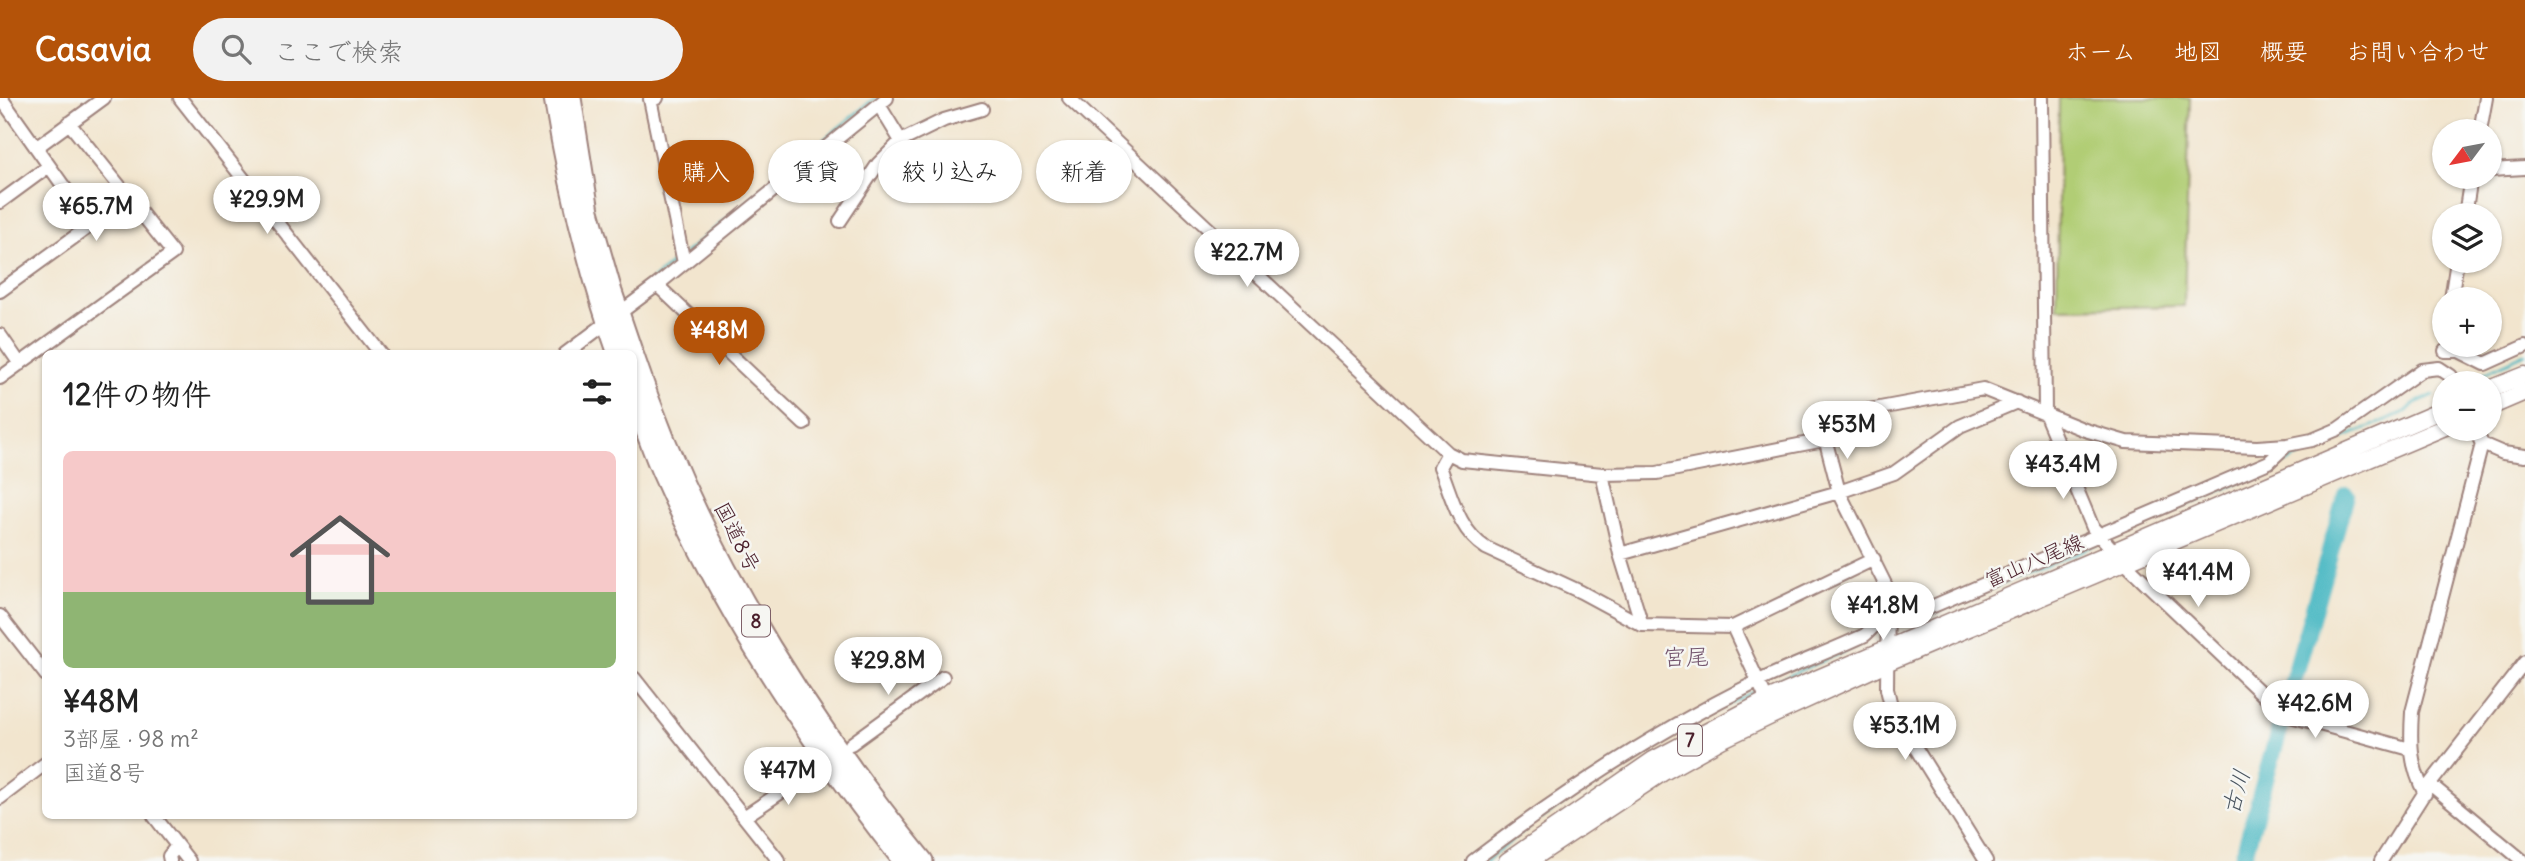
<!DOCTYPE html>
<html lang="ja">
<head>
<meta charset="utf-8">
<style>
	body { margin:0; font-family:Delius,"Klee One",sans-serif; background:#f2f2f2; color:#222; height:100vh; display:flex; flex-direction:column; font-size:26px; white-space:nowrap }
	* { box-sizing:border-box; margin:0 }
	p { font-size:23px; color:#767676 }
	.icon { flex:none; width:38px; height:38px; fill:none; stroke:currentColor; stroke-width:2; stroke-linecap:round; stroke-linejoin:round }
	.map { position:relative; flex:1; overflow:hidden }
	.details { position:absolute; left:42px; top:252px; width:595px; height:469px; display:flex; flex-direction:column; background:#fff; border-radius:10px; box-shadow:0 2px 5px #0004 }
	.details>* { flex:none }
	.guide { position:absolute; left:658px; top:42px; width:665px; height:63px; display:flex; gap:14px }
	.needle { width:46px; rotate:238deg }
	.fabs { position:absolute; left:2432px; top:21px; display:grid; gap:14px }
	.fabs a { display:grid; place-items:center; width:70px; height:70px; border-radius:50%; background:#fff; box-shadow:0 2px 5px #0004; font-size:35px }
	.price { position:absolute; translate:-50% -60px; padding:0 16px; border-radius:24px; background:#fff; color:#222; font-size:23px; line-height:46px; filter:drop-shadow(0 2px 4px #0008) }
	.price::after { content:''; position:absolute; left:50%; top:42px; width:21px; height:16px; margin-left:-10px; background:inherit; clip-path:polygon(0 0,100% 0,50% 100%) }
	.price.current { background:#b45309; color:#fff }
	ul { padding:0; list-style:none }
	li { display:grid; align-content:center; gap:14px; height:371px; padding:0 21px }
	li+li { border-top:2px solid #e0e0e0 }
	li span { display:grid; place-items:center; height:217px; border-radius:10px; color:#555 }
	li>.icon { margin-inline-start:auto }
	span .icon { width:126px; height:126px; fill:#fffc; stroke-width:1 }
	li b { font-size:30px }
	h2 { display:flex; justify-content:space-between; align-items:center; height:84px; padding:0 21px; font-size:30px }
	.tag { padding:0 24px; border-radius:32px; background:#fff; box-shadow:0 2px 5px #0004; font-size:24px; line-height:63px }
	.tag.current { background:#b45309; color:#fff }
	header { display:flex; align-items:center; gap:42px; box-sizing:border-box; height:98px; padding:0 35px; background:#b45309; color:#fff }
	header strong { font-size:33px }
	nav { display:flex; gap:38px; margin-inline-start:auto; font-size:24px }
	.search { width:490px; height:63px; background:#f2f2f2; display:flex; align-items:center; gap:18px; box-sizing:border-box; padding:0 24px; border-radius:38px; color:#767676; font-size:26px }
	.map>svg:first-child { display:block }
	.green { fill:#b1cd74; stroke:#7e7650; stroke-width:2 }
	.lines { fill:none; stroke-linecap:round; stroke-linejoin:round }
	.stream { stroke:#4ab8c3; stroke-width:2.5 }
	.river { stroke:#4ab8c3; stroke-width:18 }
	.minor-casing { stroke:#9e827c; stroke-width:16 }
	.major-casing { stroke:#9e827c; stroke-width:19 }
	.highway-casing { stroke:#9e827c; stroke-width:23 }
	.minor { stroke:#fff; stroke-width:12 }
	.major { stroke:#fff; stroke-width:16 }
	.highway { stroke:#fff; stroke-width:19 }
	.labels { text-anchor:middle; stroke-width:5; stroke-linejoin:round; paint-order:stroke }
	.shield { fill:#f6f6f2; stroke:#7e6067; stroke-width:2 }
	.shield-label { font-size:19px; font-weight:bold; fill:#4a1f2b }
	.street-label { font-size:21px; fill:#4a1f2b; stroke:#f6f6f2 }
	.neighbourhood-label { font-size:23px; fill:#74556e; stroke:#f6f6f2 }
	.water-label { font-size:23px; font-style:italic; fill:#4a5560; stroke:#f6f6f2 }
</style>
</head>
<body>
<header>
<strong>Casavia</strong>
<div class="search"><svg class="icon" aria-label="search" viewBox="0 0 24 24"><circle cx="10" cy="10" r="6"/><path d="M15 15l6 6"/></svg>ここで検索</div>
<nav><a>ホーム</a><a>地図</a><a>概要</a><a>お問い合わせ</a></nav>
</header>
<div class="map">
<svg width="2525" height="763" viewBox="0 0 2525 763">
	<rect width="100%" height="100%" fill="#f6f6f2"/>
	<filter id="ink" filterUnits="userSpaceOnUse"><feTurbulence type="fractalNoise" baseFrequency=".0143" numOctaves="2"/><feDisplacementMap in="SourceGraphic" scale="14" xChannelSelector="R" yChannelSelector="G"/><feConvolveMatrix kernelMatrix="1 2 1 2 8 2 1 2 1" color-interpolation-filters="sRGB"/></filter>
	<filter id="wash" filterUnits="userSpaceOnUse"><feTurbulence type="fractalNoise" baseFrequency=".00686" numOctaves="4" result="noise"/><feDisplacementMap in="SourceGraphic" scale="28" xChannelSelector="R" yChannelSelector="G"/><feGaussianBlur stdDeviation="1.57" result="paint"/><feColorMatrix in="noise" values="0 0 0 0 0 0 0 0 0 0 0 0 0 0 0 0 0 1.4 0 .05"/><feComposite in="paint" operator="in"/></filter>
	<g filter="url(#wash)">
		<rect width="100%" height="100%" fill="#f2e5ce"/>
		<path class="green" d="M2059,0h131l-6,208 -127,2z"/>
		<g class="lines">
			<path class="stream" d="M685,155l190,-155
				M653,181l24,-20
				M2484,275l41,-19
				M2114,438l293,-125 8,-8 19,-8
				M1912,524l188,-79
				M1764,588l95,-41
				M1698,622l60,-31
				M1677,634l16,-9
				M1542,720l87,-58
				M1486,763l42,-33"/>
			<path class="river" d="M2242,763l104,-366"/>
		</g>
	</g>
	<g filter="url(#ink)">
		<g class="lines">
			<defs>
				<path id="minor" d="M180,0l201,256
					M657,0l-7,1 34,164
					M1069,0l379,355 14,7 140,14 55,-1 167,-33
					M2042,0l3,315 48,115 32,35 158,151 127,35
					M2480,33l6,-33
					M901,43l43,-21 38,-11
					M37,49l67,-49
					M2490,72l35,-2
					M0,104l49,-36
					M2465,117l6,-38
					M840,123l38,-57 23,-23 -22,-36
					M657,187l147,139
					M0,193l91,-66 -90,-127
					M2451,201l6,-38
					M0,237l20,29
					M2445,253h14l26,13 40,-18
					M565,256l92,-69 230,-187
					M0,280l173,-125 -104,-130
					M2475,331l7,15 21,9 22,3
					M1448,355l-8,14c12,29 18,63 46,81l95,44 61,33 91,2 37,80
					M1602,376l18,80 22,71
					M1620,456l219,-62 55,-19 66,-47 57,-24
					M0,518l46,59
					M1733,529l141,-68
					M634,580l145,183
					M851,646l92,-67
					M2430,686l93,77
					M2425,696c-15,-29 -15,-51 -13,-82l70,-268
					M0,700l46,-35
					M154,718l35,45
					M744,719l70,-47
					M170,763l-1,-5 8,-10
					M1473,763c89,-68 184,-130 284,-179 35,-17 72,-30 108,-47 7,-6 22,-25 30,-26 8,-1 14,5 22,4l352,-151 18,-17
					M1986,763l-94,-151 -5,-21 1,-99 -49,-98 -19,-73 163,-30 102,41 41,12 131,5 30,-2 25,-5 26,-11 84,-59 17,-2 12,8 4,7
					M2381,763l49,-77 95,-122"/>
				<path id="major" d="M2490,291l35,-14
					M2490,309l35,-15
					M1507,763l146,-101 114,-60 678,-291
					M1529,763l133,-88 59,-33 52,-25 113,-52 559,-236"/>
				<path id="highway" d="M554,0c14,87 34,172 64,256
					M571,0l18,113 23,81 21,62
					M634,258c61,185 167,355 289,505
					M634,299c9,26 18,54 30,80 61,138 146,266 239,384"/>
			</defs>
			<use href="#minor" class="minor-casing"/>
			<use href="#major" class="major-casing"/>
			<use href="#highway" class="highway-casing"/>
			<use href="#minor" class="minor"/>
			<use href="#major" class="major"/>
			<use href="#highway" class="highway"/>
		</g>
	</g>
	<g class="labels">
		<g class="shield">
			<rect x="742" y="507.5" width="28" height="31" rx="5"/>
			<rect x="1678" y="626.5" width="24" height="31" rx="5"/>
		</g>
		<g class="shield-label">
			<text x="756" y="530">8</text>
			<text x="1690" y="649">7</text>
		</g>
		<g class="street-label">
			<text transform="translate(737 439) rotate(63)" y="7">国道8号</text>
			<text transform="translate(2034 463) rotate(-23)" y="7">富山八尾線</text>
		</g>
		<g class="neighbourhood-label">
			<text x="1686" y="567">宮尾</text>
		</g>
		<g class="water-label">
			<text transform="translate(2236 694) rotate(-74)" y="8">古川</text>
		</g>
	</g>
</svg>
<div class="fabs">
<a><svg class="needle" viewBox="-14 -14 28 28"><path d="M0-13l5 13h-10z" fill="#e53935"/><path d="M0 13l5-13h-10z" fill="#767676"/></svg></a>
<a><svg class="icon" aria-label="layers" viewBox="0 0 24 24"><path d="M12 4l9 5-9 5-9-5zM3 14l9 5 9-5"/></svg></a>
<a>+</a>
<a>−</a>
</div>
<b class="price" style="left:267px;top:138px">¥29.9M</b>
<b class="price" style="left:96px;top:145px">¥65.7M</b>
<b class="price" style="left:1247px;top:191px">¥22.7M</b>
<b class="price current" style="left:719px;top:269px">¥48M</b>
<b class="price" style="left:1847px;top:363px">¥53M</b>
<b class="price" style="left:2063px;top:403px">¥43.4M</b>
<b class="price" style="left:2198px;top:511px">¥41.4M</b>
<b class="price" style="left:1883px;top:544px">¥41.8M</b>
<b class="price" style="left:888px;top:599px">¥29.8M</b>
<b class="price" style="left:2315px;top:642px">¥42.6M</b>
<b class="price" style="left:1905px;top:664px">¥53.1M</b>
<b class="price" style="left:788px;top:709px">¥47M</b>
<div class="guide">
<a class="tag current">購入</a>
<a class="tag">賃貸</a>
<a class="tag">絞り込み</a>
<a class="tag">新着</a>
</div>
<section class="details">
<h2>12件の物件<svg class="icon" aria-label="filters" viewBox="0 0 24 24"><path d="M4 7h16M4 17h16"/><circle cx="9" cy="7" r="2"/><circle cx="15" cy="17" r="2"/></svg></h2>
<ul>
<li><span style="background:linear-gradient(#f6c9c9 65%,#8fb573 0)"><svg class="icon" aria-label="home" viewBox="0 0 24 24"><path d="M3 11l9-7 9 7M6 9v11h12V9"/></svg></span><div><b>¥48M</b><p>3部屋 · 98 m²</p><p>国道8号</p></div></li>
</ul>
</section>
</div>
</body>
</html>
